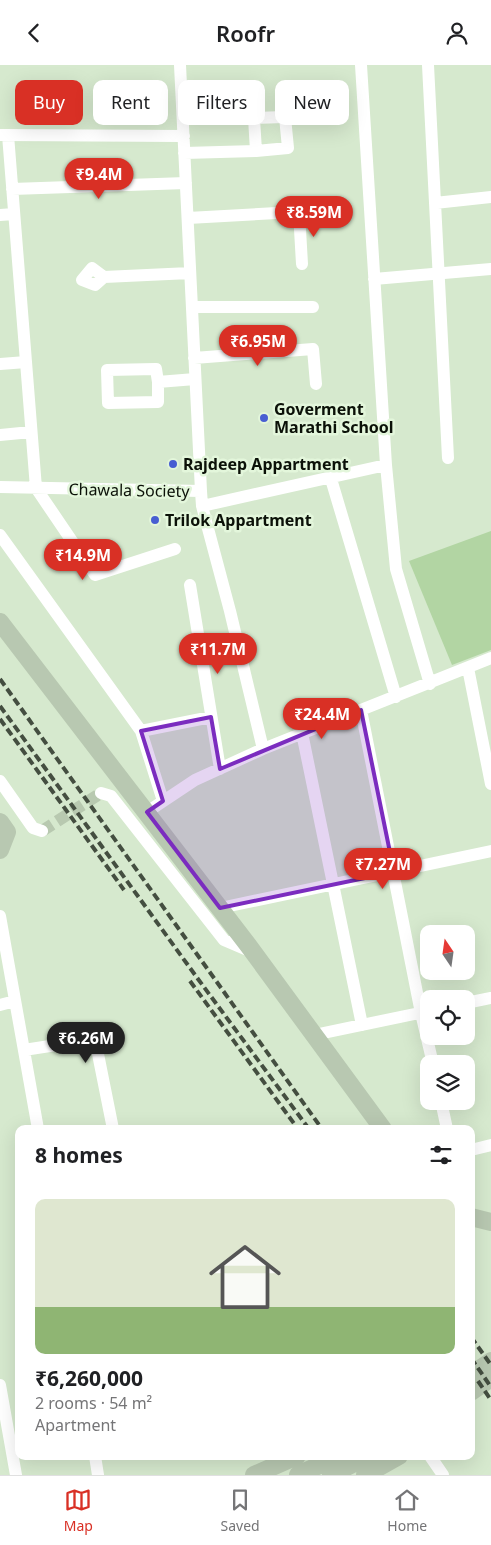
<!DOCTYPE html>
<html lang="en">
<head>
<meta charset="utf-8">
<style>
	body { margin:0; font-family:"Noto Sans",sans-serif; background:#f6f6f6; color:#202124; height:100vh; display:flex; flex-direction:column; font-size:19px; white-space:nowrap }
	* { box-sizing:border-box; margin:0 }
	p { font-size:16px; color:#757577 }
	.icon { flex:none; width:28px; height:28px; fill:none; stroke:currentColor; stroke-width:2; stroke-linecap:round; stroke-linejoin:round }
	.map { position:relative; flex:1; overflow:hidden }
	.panel { position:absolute; left:15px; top:1060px; width:460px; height:335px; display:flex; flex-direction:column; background:#fff; border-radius:10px; box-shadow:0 5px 20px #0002 }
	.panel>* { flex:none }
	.hud { position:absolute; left:15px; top:15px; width:461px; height:45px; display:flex; gap:10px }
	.needle { width:32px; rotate:347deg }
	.fabs { position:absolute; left:420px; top:860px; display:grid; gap:10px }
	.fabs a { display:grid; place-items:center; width:55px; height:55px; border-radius:10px; background:#fff; box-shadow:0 5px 20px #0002; font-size:25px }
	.price { position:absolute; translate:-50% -42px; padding:0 11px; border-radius:18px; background:#d93025; color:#fff; font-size:16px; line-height:32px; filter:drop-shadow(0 1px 2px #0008) }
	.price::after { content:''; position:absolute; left:50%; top:30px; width:15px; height:11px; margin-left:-8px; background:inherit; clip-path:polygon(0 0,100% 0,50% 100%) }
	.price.current { background:#222; color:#fff }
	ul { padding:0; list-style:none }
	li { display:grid; align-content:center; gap:10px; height:265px; padding:0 20px }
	li span { display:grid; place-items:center; height:155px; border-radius:10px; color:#555 }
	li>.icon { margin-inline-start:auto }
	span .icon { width:90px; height:90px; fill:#fffc; stroke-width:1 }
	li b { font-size:21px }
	h2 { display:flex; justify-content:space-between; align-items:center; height:60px; padding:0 20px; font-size:21px }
	.pill { padding:0 18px; border-radius:10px; background:#fff; box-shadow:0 5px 20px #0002; font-size:18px; line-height:45px }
	.pill.current { background:#d93025; color:#fff }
	header { display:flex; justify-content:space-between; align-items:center; height:65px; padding:0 20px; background:#fff; font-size:22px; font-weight:600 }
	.tabs { display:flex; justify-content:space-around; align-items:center; height:70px; border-top:1px solid #e0e0e0; background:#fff; font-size:14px; color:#757577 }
	.tabs a { display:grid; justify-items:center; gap:2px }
	.tabs .current { color:#d93025 }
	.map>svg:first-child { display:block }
	.green { fill:#b2d5a3 }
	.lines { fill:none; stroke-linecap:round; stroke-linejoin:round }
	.street-tunnel { stroke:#b8c9b0; stroke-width:12; stroke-dasharray:12 6; stroke-linecap:butt }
	.street { stroke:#fff; stroke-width:12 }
	.secondary { stroke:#b8c8b1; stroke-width:18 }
	.rail { stroke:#444e40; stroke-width:4; stroke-dasharray:8 4; stroke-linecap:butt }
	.marked { fill:#7b2cbf; fill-opacity:0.2; stroke:#7b2cbf; stroke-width:4; stroke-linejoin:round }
	.poi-dot { fill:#485ed2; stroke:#e3f6db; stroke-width:2 }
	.labels { text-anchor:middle; stroke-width:5; stroke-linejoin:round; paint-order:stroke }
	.poi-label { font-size:16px; font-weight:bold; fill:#0b1108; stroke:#e3f6db; text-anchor:start }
	.street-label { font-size:16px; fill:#0b1108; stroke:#e3f6db }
</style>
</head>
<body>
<header><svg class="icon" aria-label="back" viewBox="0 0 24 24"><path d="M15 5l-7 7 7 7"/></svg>Roofr<svg class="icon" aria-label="person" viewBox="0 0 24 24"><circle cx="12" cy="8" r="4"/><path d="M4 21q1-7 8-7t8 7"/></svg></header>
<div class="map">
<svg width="491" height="1410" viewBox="0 0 491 1410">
	<rect width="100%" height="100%" fill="#d6e9ce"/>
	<path class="green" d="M491,466v119l-39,15 -43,-104z"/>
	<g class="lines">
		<path class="street-tunnel" d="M42,766l59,-38"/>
		<path class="street" d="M180,0l21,426
			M361,0l25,400
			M428,0l20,393
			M0,70l184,1
			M8,70l28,353 59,87 80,-26
			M184,88l72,-2 -2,-33 31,-1 3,31 -32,3
			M12,124l174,-6
			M435,138l56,-6
			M299,147l3,52
			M0,150l14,-1
			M188,153l143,-8
			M104,212l-12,-9 -10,12 13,5 9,-8 86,-4
			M374,214l117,-10
			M192,242h121
			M194,293l119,-9 3,35
			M0,299l26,-2
			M158,317l-2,-13 -49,1 1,33 50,-1v-20l37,-3
			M0,370l31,-3
			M331,414l65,218
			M0,422l201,4 1,15 184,-41 10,104 34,115
			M202,441l28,105 33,138
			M0,470l141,196 22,70
			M190,520l30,184
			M468,603l23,116
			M361,645l60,303 12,51
			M141,666l70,-14
			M302,668l60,292
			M0,716l33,47 9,3
			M101,728l10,3 113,144 28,12
			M147,747l48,-32 68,-31 228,-91
			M220,843l271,-57
			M0,851l38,213
			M466,938l25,-5
			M0,940l15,-4
			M314,970l115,-24
			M24,985l71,-11 18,90
			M441,1036l6,28
			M471,1085l20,-5
			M0,1320l16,90
			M95,1391l3,19
			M430,1391l13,19"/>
		<path class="secondary" d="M0,557l248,323 135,184
			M0,757l7,10 -7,18
			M471,1152l20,5
			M471,1310l20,-14
			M471,1327l20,-14
			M254,1410l43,-19
			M298,1410l41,-19
			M331,1410l37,-19
			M365,1410l34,-19"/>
		<path class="rail" d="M0,614l322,450
			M0,641l198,273 111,150
			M0,654l124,171
			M190,916l108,148
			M471,1272l20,28
			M471,1293l20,29
			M478,1316l13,19"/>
	</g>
	<path class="marked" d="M361,645l33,162 -174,36 -73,-96 16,-11 -22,-70 70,-14 9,52z"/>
	<g class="poi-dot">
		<circle cx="264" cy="353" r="5"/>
		<circle cx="173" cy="399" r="5"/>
		<circle cx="155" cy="455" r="5"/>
	</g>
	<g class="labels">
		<g class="poi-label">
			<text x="274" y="350">Goverment<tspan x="274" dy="18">Marathi School</tspan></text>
			<text x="183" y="405">Rajdeep Appartment</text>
			<text x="165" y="461">Trilok Appartment</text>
		</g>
		<g class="street-label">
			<text transform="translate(129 425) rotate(1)" y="6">Chawala Society</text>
		</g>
	</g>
</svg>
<div class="fabs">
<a><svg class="needle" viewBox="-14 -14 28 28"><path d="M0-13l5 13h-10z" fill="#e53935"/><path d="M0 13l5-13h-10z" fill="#757577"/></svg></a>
<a><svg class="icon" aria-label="locate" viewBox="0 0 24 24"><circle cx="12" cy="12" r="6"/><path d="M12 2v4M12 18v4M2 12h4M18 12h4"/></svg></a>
<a><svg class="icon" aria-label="layers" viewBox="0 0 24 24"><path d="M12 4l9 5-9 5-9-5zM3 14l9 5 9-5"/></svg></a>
</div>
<b class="price" style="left:99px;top:135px">₹9.4M</b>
<b class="price" style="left:314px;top:173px">₹8.59M</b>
<b class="price" style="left:258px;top:302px">₹6.95M</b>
<b class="price" style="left:83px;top:516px">₹14.9M</b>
<b class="price" style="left:218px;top:610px">₹11.7M</b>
<b class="price" style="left:322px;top:675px">₹24.4M</b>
<b class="price" style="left:383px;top:825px">₹7.27M</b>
<b class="price current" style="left:86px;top:999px">₹6.26M</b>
<div class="hud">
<a class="pill current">Buy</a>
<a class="pill">Rent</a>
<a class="pill">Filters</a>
<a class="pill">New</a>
</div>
<section class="panel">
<h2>8 homes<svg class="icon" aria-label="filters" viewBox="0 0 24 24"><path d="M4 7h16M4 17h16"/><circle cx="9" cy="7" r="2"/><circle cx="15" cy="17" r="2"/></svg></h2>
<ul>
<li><span style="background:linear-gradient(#dfe7d0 70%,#8fb573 0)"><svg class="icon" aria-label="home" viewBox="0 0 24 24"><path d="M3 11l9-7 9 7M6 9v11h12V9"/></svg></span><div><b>₹6,260,000</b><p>2 rooms · 54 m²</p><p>Apartment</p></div></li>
</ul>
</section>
</div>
<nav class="tabs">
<a class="current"><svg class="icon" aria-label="map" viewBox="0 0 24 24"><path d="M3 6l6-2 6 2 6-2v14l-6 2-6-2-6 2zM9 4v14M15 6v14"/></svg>Map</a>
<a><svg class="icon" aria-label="saved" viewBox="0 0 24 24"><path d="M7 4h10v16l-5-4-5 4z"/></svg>Saved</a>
<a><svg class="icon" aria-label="home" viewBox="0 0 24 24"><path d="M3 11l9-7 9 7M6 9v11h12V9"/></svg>Home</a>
</nav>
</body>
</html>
